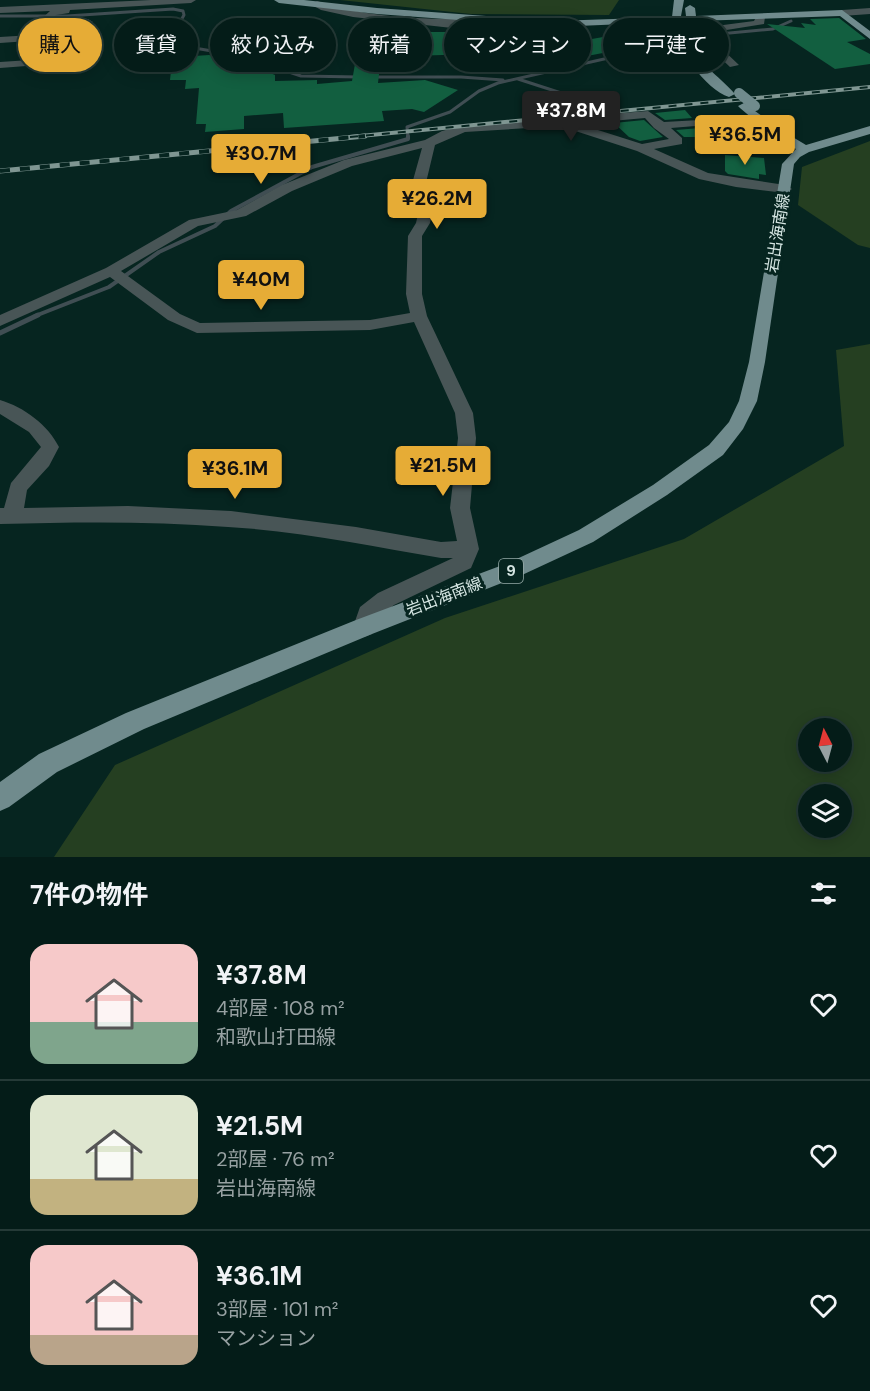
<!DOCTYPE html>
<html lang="ja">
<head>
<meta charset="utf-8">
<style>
	body { margin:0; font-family:"DM Sans","Noto Sans JP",sans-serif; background:#0d2521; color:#f1f3f6; height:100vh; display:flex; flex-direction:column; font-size:22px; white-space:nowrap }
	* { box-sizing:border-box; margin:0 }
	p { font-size:20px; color:#97a1a2 }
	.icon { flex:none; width:33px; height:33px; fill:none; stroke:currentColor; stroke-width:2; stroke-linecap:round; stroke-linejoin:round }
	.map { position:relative; height:857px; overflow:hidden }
	.details { display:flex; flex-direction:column; background:#041c18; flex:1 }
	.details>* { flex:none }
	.hud { position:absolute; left:18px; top:18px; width:834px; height:54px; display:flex; gap:12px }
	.needle { width:39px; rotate:354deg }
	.controls { position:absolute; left:798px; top:718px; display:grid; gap:12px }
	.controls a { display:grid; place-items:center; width:54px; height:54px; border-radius:50%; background:#041c18; box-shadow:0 3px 15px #0003,0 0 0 2px #253a37; font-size:30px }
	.price { position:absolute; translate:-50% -51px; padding:0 14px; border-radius:6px; background:#e6ac36; color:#111; font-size:20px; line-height:39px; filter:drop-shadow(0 2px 3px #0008) }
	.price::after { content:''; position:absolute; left:50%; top:36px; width:18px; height:14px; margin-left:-9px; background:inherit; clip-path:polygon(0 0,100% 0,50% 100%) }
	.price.current { background:#222; color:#fff }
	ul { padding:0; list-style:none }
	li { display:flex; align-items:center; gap:18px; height:150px; padding:0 30px }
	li+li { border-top:2px solid #253a37 }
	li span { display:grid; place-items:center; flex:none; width:168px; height:120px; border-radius:18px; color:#555 }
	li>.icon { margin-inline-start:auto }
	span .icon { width:72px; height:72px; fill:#fffc; stroke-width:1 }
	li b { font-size:26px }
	h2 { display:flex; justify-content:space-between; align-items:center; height:72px; padding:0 30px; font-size:26px }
	.tag { padding:0 21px; border-radius:27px; background:#041c18; box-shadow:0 3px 15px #0003,0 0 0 2px #253a37; font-size:21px; line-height:54px }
	.tag.current { background:#e6ac36; color:#111 }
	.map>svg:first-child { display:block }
	.green { fill:#253f21; fill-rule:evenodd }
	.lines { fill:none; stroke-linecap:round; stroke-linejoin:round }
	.stream-far2 { stroke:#404e53; stroke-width:3 }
	.stream-far1 { stroke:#404e53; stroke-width:4 }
	.stream { stroke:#404e53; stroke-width:5 }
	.building { fill:#125f40 }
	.minor { fill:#485556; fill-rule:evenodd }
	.major { fill:#708b8d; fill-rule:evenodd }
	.rail-far1-casing { stroke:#7f9692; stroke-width:4 }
	.rail-casing { stroke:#7f9692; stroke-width:5 }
	.rail-far1 { stroke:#062520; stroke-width:2; stroke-dasharray:8; stroke-linecap:butt }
	.rail { stroke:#062520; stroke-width:4; stroke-dasharray:10; stroke-linecap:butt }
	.major-bridge { stroke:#708b8d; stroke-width:10 }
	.labels { text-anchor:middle; stroke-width:6; stroke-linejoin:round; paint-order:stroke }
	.shield { fill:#062520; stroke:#97aba8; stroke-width:1.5 }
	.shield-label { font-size:15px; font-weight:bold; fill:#d5e5e2 }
	.street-label { font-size:16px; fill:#d5e5e2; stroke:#062520 }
</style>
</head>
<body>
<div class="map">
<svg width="870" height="857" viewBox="0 0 870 857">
	<rect width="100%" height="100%" fill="#062520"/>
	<path class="green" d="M340,0h279l-10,15 -138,-1z
		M870,141v107l-12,-3 -60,-40 4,-38z
		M870,344v513h-816l61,-92 330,-147 239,-79 160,-93 -8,-96zM808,729h34v33h-34zM808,795h34v33h-34z"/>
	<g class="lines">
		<path class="stream-far2" d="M0,16h67l106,-7 10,2 1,4 -13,23 6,7 64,11 60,20 58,1
			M719,34l54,-5 18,-8
			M374,77h87l42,3
			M518,79l74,24
			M408,137l-1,-10 43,-15 29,-21 19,-8 137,-31"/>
		<path class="stream-far1" d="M35,316l74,-29 50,-35 56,-26 16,-15 81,-44 96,-28v-3"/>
		<path class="stream" d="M0,333l38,-18"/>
	</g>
	<path class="building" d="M839,18l27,21 -19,3 23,12v10l-35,5 -68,-45 38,4 -4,-5 15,2 -6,-6z
		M362,20l37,4 -2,8h69l8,22 -94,3v8h-4l4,1 -2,17 47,-3 33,10 -34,22 -12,-3 -30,2 2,10 -100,7 -1,-15 -39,3v13l-39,3 1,-8h-10l3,-36 -14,1 1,-9h-16l1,-9h-9l3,-13 44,-3 35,7 31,13v6l42,-1v4l35,-3 6,-34h-6z
		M631,32l19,12 -131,25 -16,-14z
		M685,110l7,8 -27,2 -10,-7z
		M644,120l19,17 -23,4 -11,-4 -15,-14z
		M700,128l7,9h-23l-8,-7z
		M725,155l39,3 2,17 -7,-1v5l-31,-5 -3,-3z"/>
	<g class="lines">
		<path class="minor" d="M151,0h45l-5,3 -121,7 -1,3 -13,2 -6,6 38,-2 5,3 -5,3 -43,2 -3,8 41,-3 5,3 -2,2 -86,6v-6l32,-2 6,-13 12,-11 -50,2v-6z
			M317,1c58,19 118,19 179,17l5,3 -5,3 -25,1 15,2 5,9 -5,3 -3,-1 -4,-7 -126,-14 -32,-7 -7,-4 -2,-2z
			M870,8v6l-28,2 -5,-3 5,-3z
			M760,14l5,3 -1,7 -50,8 6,15 19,18 -9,2 -18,-17 -9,-20 5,-3 46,-6 3,-6z
			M75,57l5,3 -1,2 -79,6v-6z
			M648,111l16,11 72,-4 2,2 -6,3 -61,5 11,10v6l-28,5 54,24 77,12 7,4 -7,4 -49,-6 -37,-8 -62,-28 -77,-25 -95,6 -30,13 -11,46 8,23 -2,9 -8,13v58l5,22 46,97 3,25 -6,70 9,41 -8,19 -77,37 -17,14 -5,15 -8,3 -8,-3 -3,-7 7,-20 18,-14 75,-35h-12c-70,-12 -141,-27 -213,-31 -76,-6 -152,-5 -228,-3v-16h4l7,-25 30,-36 -12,-15 -29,-18v-14c24,7 48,25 59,47l-10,19 -22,24 -3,18 104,-2 103,5 125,16 85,15 16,-1 -7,-33 8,-70 -3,-25 -41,-91 -44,8 -173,3 -29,-13 -58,-43 -110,49v-11l106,-47 83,-48 48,-10 45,-25 62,-25 81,-20 17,-9 22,-6zM645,118l9,10 15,11 -27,5 -63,-20zM422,148l-12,43 8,23 -2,9 -8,13 -2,58 4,19 -40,7 -170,3 -20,-9 -59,-43 77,-45 48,-10 46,-25 60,-25z"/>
		<path class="major" d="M274,0h30l73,8 177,13 118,-4 2,-17h10l-3,16h5l-1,-8 5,-3 5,3 1,8 146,-6 28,21v8l-30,-23 -144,5 2,16 20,30 -5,3 -4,-1 -21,-32 -1,-15h-5c3,34 33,49 53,72l-6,3c-23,-7 -55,-51 -57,-75l-118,5 -177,-13 -98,-11z
			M744,103l37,27 25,15 64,-19v8l-61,18 -9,5 -6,7 -29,198 -8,39 -14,28 -20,26 -56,40 -74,47 -71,33 -150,59 -228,95 -87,43 -48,35 -9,4v-29l39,-28 87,-41 230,-93 152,-57 71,-33 74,-45 56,-40 20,-23 10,-21 10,-39 33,-198 14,-15 -23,-13 -33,-28 -2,-2z"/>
		<defs>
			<path id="rail-far1" d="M350,137l520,-50"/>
			<path id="rail" d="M0,171l365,-35"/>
		</defs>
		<use href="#rail-far1" class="rail-far1-casing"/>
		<use href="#rail" class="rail-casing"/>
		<use href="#rail-far1" class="rail-far1"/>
		<use href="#rail" class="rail"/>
		<path class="major-bridge" d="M739,93l16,13"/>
	</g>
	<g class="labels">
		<rect class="shield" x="499" y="559" width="24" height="24" rx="4.5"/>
		<g class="shield-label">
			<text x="511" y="576">9</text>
		</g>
		<g class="street-label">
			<text transform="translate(777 233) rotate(-81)" y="6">岩出海南線</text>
			<text transform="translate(444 596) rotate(-21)" y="6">岩出海南線</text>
		</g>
	</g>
</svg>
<div class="controls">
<a><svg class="needle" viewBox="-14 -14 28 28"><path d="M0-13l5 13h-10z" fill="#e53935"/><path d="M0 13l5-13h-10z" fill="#97a1a2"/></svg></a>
<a><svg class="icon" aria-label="layers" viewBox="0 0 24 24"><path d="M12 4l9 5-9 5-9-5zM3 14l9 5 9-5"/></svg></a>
</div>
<b class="price current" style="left:571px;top:142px">¥37.8M</b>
<b class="price" style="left:745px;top:166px">¥36.5M</b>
<b class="price" style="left:261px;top:185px">¥30.7M</b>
<b class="price" style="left:437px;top:230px">¥26.2M</b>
<b class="price" style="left:261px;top:311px">¥40M</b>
<b class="price" style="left:443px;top:497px">¥21.5M</b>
<b class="price" style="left:235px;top:500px">¥36.1M</b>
<div class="hud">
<a class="tag current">購入</a>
<a class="tag">賃貸</a>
<a class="tag">絞り込み</a>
<a class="tag">新着</a>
<a class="tag">マンション</a>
<a class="tag">一戸建て</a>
</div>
</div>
<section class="details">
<h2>7件の物件<svg class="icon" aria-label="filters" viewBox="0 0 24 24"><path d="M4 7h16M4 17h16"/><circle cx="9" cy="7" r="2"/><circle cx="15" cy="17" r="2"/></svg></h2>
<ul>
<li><span style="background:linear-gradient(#f6c9c9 65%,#7fa58c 0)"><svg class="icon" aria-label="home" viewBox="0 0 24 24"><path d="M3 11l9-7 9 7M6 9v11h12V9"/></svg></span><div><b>¥37.8M</b><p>4部屋 · 108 m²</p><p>和歌山打田線</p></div><svg class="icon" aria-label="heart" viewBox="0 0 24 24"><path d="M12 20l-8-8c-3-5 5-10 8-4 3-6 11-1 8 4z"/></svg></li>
<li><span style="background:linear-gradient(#dfe7d0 70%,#c2b280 0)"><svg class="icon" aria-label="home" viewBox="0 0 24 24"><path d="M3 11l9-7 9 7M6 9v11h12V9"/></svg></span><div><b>¥21.5M</b><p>2部屋 · 76 m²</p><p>岩出海南線</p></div><svg class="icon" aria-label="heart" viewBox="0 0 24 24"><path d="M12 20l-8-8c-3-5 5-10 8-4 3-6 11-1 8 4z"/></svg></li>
<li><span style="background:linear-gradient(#f6c9c9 75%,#b9a48a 0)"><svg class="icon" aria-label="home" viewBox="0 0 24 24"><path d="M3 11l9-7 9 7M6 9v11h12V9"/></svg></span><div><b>¥36.1M</b><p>3部屋 · 101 m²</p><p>マンション</p></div><svg class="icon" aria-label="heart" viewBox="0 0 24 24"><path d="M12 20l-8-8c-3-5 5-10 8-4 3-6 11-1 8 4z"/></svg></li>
</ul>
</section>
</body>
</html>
